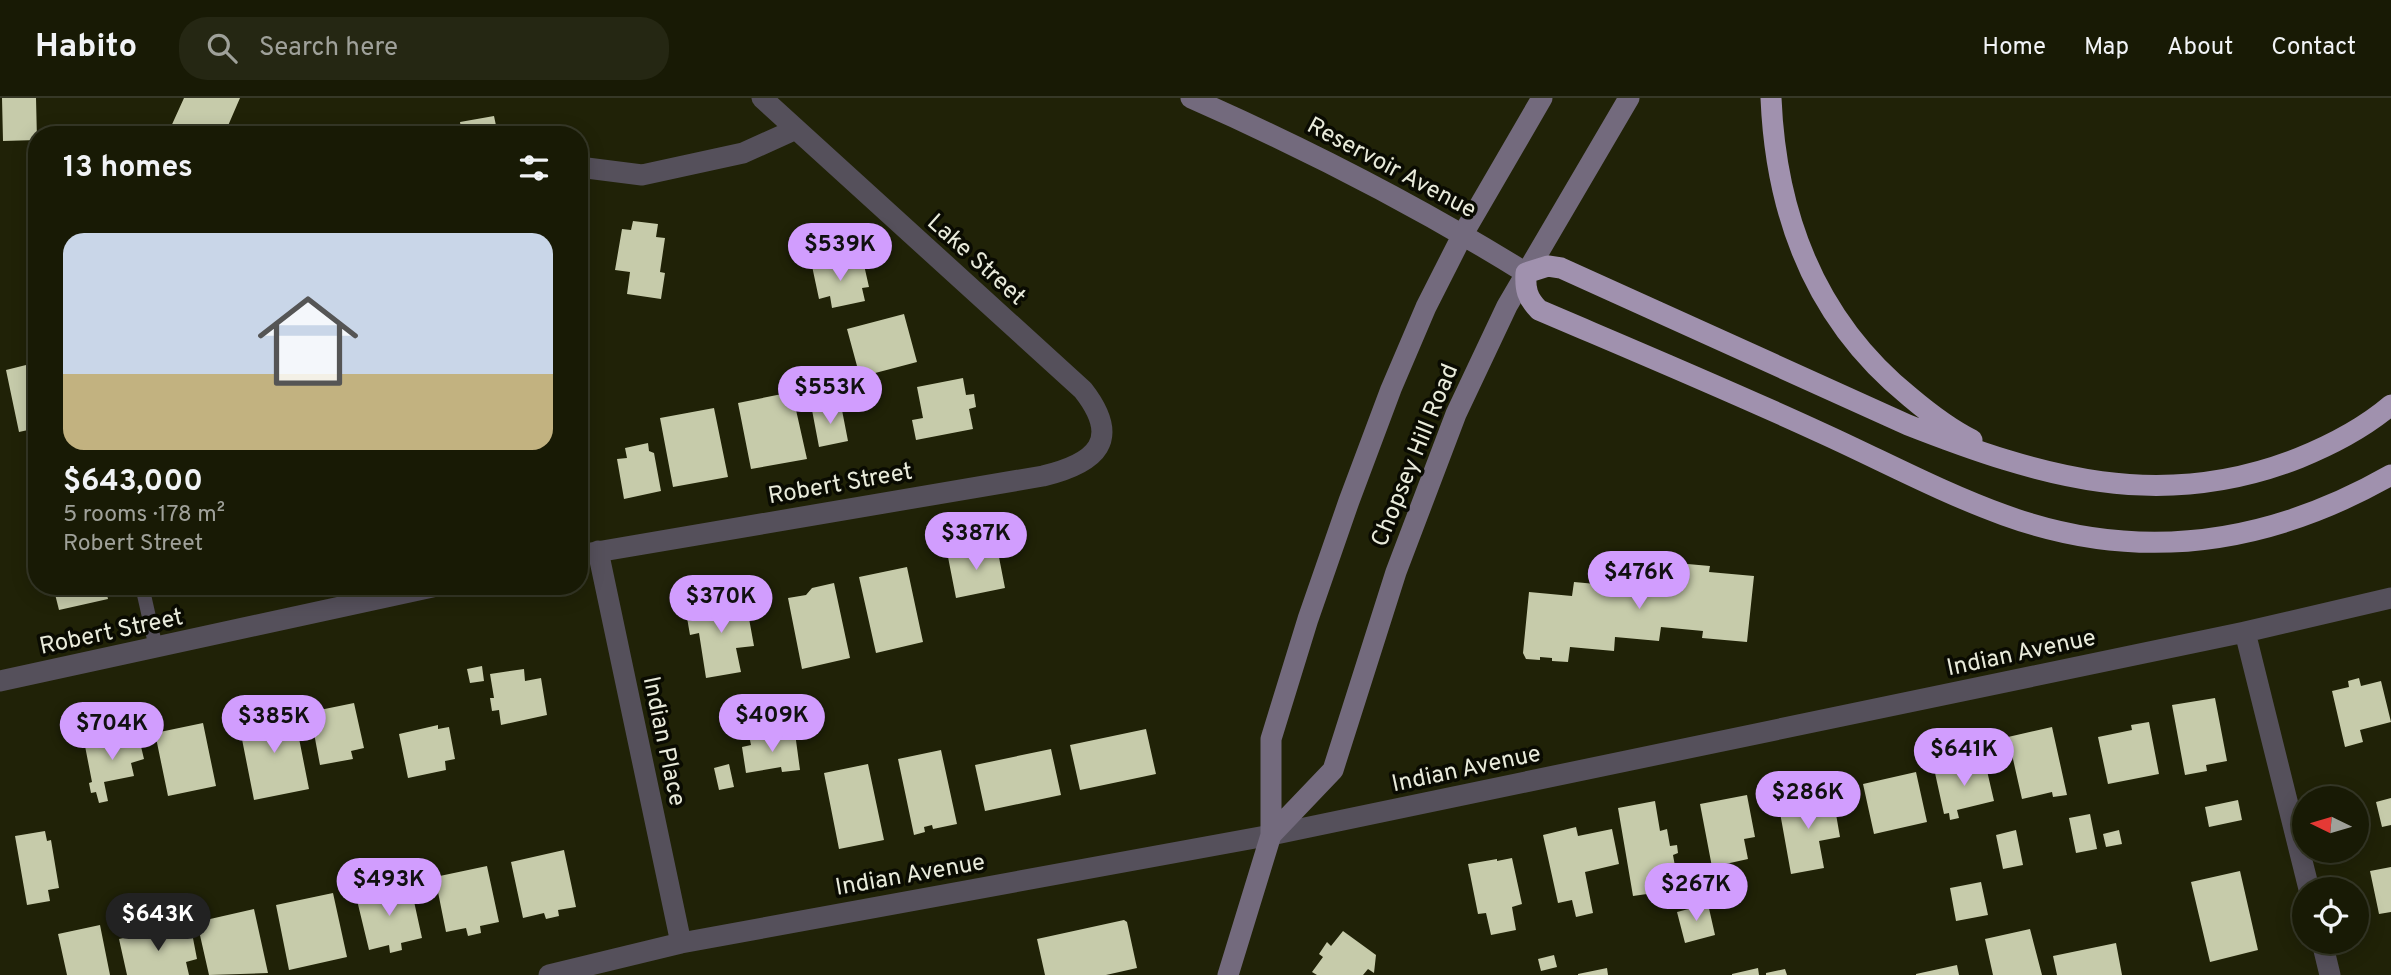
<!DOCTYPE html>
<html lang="en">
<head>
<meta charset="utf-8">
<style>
	body { margin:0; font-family:Overpass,sans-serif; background:#252713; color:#f1f3f6; height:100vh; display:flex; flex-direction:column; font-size:26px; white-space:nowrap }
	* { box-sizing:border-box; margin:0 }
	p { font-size:23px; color:#9fa19a }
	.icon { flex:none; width:38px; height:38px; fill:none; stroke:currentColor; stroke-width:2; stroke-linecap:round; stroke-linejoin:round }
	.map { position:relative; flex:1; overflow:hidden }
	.drawer { position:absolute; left:28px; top:28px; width:560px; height:469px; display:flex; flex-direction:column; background:#181a05; border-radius:28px; box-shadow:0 4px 18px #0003,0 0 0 2px #363827 }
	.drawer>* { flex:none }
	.needle { width:46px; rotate:275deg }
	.buttons { position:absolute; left:2292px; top:688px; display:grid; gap:14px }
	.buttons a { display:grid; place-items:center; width:77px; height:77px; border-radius:50%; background:#181a05; box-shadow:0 4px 18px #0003,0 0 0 2px #363827; font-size:35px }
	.price { position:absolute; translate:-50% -60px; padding:0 16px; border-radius:24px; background:#d19dfe; color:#111; font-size:23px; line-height:46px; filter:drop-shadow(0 2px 4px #0008) }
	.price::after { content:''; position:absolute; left:50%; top:42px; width:21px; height:16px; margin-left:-10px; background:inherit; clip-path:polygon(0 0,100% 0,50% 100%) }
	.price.active { background:#222; color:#fff }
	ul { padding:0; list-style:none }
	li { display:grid; align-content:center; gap:14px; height:371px; padding:0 35px }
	li span { display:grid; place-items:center; height:217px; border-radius:21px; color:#555 }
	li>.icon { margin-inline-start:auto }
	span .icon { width:126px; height:126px; fill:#fffc; stroke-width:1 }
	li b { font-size:30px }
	h2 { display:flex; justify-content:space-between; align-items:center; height:84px; padding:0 35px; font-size:30px }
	header { display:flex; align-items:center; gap:42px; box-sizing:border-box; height:98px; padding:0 35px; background:#181a05; border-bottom:2px solid #363827 }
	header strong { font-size:33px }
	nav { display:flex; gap:38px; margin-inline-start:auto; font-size:24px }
	.search { width:490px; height:63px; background:#252713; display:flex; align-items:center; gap:18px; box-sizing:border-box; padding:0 24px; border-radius:28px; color:#9fa19a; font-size:26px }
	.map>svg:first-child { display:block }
	.building { fill:#c6cbaa }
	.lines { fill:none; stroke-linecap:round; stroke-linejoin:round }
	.lane { stroke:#55505b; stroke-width:14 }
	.street { stroke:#55505b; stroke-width:21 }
	.secondary { stroke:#736a7d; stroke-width:21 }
	.highway { stroke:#a091ae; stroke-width:21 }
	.labels { text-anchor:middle; stroke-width:7; stroke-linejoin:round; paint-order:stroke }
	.street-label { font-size:24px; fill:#e9ebdb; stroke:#0a0b02 }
</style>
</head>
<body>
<header>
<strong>Habito</strong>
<div class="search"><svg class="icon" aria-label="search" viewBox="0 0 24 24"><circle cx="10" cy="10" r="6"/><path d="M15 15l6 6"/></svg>Search here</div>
<nav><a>Home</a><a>Map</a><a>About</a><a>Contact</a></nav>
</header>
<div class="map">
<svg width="2391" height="877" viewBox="0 0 2391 877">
	<rect width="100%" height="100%" fill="#202207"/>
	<path class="building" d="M2,0h34l1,42 -34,1z
		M184,0h56l-16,37h-47l-8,-4z
		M494,18l4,19h-36l-2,-13z
		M633,123l25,3 -2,13 9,1 -5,34 5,1 -4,26 -34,-5 3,-22 -15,-2 7,-41 9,1z
		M842,161l2,10 20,-4 5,22 -7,1 3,13 -33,7 -2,-12 -11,3 -7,-33z
		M904,216l13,48 -57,15 -13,-48z
		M37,241v89l-18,4 -13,-62 28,-7 -5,-22z
		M963,280l3,17 8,-1 2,13 -7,2 4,20 -57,11 -4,-20 11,-2 -6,-31z
		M792,294l15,67 -56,10 -13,-66z
		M841,307l7,36 -29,6 -7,-37z
		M714,310l14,69 -55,10 -13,-69z
		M648,345l1,8 5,2 7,38 -37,8 -7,-40 10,-1 -2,-10z
		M997,449l8,41 -49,10 -8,-41z
		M1665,464l45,4 -1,6 45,4 -7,66 -45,-4 1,-7 -42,-4 -2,14 -44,-4 -1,14 -44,-4 -2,15 -16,-1v-3l-12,-1v3l-14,-1 -3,-6 6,-61 43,4 2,-14 44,4 1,-15 44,4z
		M907,469l16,75 -47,11 -17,-76z
		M834,485l16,75 -48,11 -14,-71 18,-3 6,-7z
		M53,488h52l3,13 -49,11z
		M711,504l7,5 28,-5 8,44 -18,2 5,24 -35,6 -7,-45 -9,2 -5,-29z
		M482,568l2,15 -14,2 -3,-14z
		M524,571l1,12 16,-3 6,37 -46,10 -2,-15 -7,1 -2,-13h4l-4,-24z
		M2359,580l2,8 20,-5 10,41 -31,8 3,12 -18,5 -13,-56 17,-4 -1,-6z
		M2215,600l12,63 -21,4 1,6 -22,4 -13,-70z
		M354,605l10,45 -13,3 2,8 -33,6 -10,-53z
		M274,611l1,8 19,-4 15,76 -55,11 -15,-76 17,-3 -2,-8z
		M2149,624l10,52 -51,10 -10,-47 34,-7 -1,-5z
		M203,625l13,63 -48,10 -13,-63z
		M438,627v4l11,-2 6,32 -10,2 1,9 -38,8 -9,-44z
		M2052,629l15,68 -14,2 -1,-5 -30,7 -14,-62z
		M1146,631l10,45 -76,16 -10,-45z
		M795,635l5,37 -18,2 -1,-5 -35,6 -4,-26 9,-2 -1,-5z
		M138,636l6,25 -13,4 3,13 -30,6 4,19 -9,2 -3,-11 -5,1 -2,-10 3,-1 -7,-36z
		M1051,651l10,46 -76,16 -10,-46z
		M941,652l16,74 -24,5 -1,-4 -8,2 1,5 -11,3 -16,-76z
		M1985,664l9,39 -37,9 2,8 -9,2 -1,-7 -5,1 -9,-41z
		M729,666l5,23 -15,3 -5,-22z
		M868,666l16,76 -45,9 -15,-76z
		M1916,674l11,50 -53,12 -11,-50z
		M1806,694l2,9 25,-4 7,40 -21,4 5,27 -33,6 -12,-67 15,-3 -2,-10z
		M1747,697l8,42 -11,2 4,20 -36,8 -12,-63z
		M2391,700v27l-9,2 -6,-25z
		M2238,702l4,20 -33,7 -4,-20z
		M1655,703l5,30 7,-2 3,17 7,-1 1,8 -5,2 7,39 -16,3 1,6 -7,2 -11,-11 -14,2 -15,-88z
		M2090,716l7,35 -21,4 -7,-35z
		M1576,729l2,9 34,-7 7,35 -34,8 8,41 -17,4 -4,-17 -14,3 -15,-68z
		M2016,732l7,35 -20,4 -7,-34z
		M2119,732l3,14 -16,3 -3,-13z
		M45,733l2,10 4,-1 8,48 -11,2 2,11 -23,4 -12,-69z
		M564,752l12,57 -18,3 1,6 -13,3 -2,-6 -21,5 -12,-56z
		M1512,760l10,46 -10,3 4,23 -25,5 -5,-22 -8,1 -10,-50 29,-5v2z
		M487,768l12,56 -19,4 1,7 -13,3 -2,-8 -20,4 -11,-55z
		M2391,769v45l-12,2 -9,-43z
		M2240,773l18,79 -48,12 -19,-80z
		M1981,784l7,33 -32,6 -6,-33z
		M410,785l12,55 -21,5 1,7 -12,3 -1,-8 -20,5 -13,-54z
		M333,795l14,64 -58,13 -13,-65z
		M1708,806l7,31 -30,8 -8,-31z
		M254,811l14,64 -59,2 -12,-53z
		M1124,822l3,2 10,46 -31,7h-61l-8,-36z
		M100,827l10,50h-43l-9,-41z
		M177,828l3,10 12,-3 5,26 -11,3 3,13h-62l-8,-36z
		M2030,831l12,46h-49l-8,-36z
		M1343,833l33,24 -2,18 -6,-4 -5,6h-46l-5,-3 11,-15 -4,-3 8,-12 4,4z
		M2116,845l6,32h-65l-4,-19z
		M1554,857l3,12 -16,4 -3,-12z
		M1957,867l2,10h-43v-1z
		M1607,870l1,7h-30v-1z
		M1758,870l1,7h-27v-1z
		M1785,871l2,6h-21v-2z"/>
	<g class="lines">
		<path class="lane" d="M142,488l14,62"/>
		<path class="street" d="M579,69l63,8 101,-22 51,-23
			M598,453l83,392
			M579,457l464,-79c54,-13 79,-36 40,-86l-321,-292
			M2245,534l64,257
			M0,583l437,-95
			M2322,844l8,33
			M549,877l132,-32 590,-108 974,-203 146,-34"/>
		<path class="secondary" d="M1191,0c116,51 227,108 335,175
			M1271,737l62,-65 63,-198 60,-158 51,-108 122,-208
			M1228,877l43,-140v-96l37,-120 41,-118 42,-112 35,-82 37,-73 79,-136"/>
		<path class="highway" d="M1771,0c5,119 45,223 139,299 19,16 40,32 62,43
			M2391,307c-27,23 -60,40 -92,53 -139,55 -258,19 -391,-33l-347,-157 -13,-2 -22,7c-1,16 1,25 13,37 96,41 192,81 287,125 59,27 117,58 178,80 135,49 264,30 387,-40"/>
	</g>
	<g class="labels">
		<g class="street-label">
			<text transform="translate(1392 69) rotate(28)" y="8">Reservoir Avenue</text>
			<text transform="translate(977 161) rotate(42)" y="8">Lake Street</text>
			<text transform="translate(1414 357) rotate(-68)" y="8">Chopsey Hill Road</text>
			<text transform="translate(840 385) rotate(-10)" y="8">Robert Street</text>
			<text transform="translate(111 533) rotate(-12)" y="8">Robert Street</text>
			<text transform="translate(2021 554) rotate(-12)" y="8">Indian Avenue</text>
			<text transform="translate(665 643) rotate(78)" y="8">Indian Place</text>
			<text transform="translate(1466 670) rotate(-12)" y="8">Indian Avenue</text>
			<text transform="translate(910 776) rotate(-10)" y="8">Indian Avenue</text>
		</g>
	</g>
</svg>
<div class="buttons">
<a><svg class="needle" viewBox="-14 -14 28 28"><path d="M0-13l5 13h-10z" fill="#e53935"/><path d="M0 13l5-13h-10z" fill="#9fa19a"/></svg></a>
<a><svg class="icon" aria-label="locate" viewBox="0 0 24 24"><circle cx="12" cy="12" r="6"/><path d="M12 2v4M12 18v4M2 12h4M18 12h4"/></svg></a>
</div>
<b class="price" style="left:840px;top:185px">$539K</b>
<b class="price" style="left:830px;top:328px">$553K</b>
<b class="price" style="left:976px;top:474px">$387K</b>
<b class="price" style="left:1639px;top:513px">$476K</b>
<b class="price" style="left:721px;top:537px">$370K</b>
<b class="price" style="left:772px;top:656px">$409K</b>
<b class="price" style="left:274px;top:657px">$385K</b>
<b class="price" style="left:112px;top:664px">$704K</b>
<b class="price" style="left:1964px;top:690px">$641K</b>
<b class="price" style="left:1808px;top:733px">$286K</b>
<b class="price" style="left:389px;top:820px">$493K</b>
<b class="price" style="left:1696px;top:825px">$267K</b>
<b class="price active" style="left:158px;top:855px">$643K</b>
<section class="drawer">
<h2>13 homes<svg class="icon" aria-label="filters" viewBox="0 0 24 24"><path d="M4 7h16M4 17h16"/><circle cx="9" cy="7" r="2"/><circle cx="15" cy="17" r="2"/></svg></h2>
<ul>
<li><span style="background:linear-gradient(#c9d6e8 65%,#c2b280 0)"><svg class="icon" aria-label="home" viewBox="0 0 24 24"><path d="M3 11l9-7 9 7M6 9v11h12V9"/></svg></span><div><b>$643,000</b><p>5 rooms · 178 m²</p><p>Robert Street</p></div></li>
</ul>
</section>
</div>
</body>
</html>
